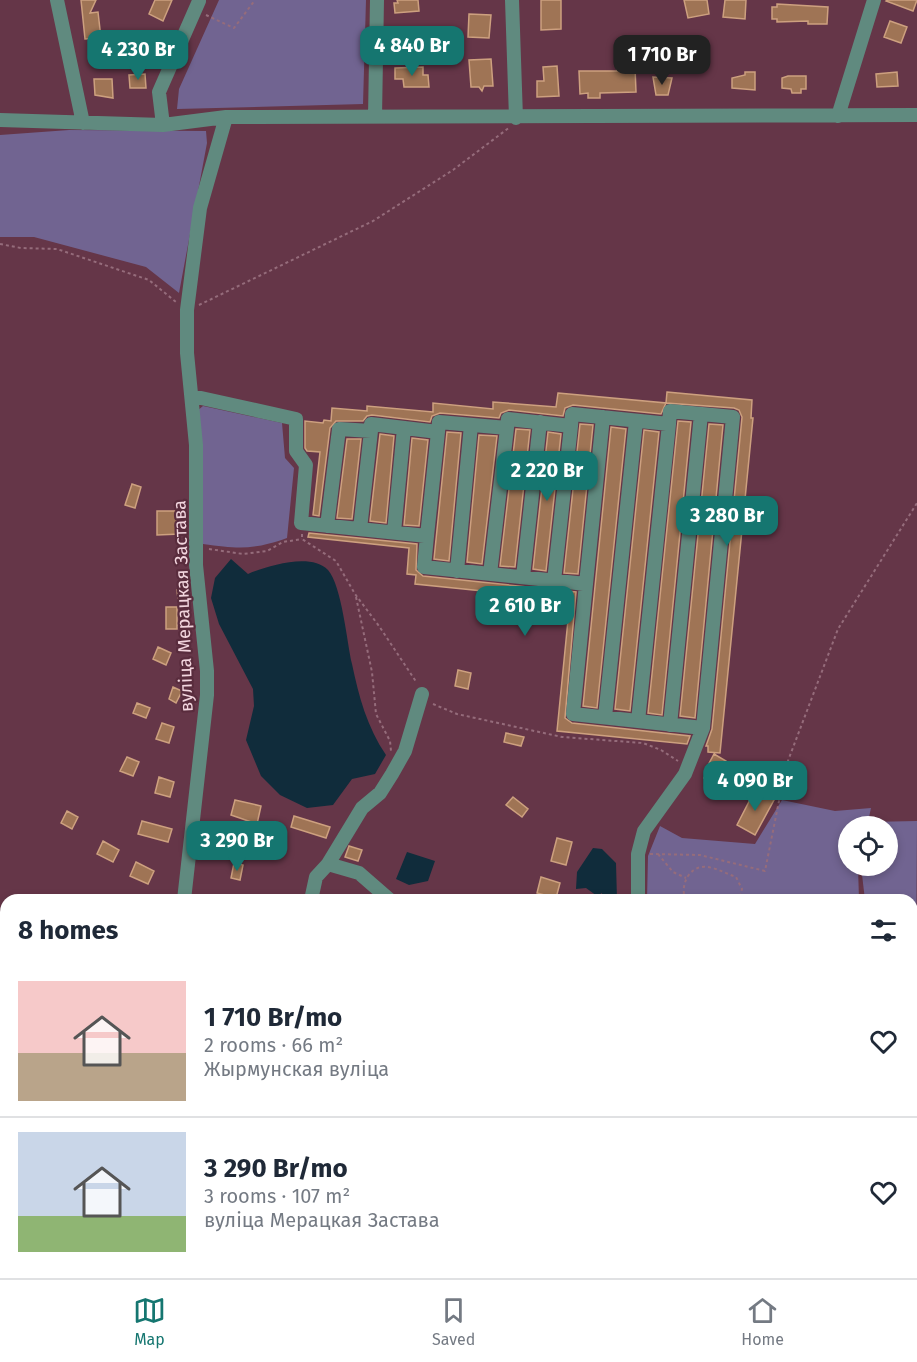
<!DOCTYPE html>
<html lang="en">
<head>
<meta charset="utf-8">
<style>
	body { margin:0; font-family:"Fira Sans",sans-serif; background:#f6f6f7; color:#1f2937; height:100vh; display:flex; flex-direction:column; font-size:22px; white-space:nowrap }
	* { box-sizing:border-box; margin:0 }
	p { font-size:20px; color:#747a83 }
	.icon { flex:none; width:33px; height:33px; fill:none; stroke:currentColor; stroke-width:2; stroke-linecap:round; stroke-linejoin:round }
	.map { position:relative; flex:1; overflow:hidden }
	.details { position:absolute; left:0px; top:894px; width:918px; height:384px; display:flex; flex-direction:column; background:#fff; border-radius:18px 18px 0 0; box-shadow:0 3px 9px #0003 }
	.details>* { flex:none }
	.buttons { position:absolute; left:838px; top:816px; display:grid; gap:12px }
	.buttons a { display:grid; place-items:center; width:60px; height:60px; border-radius:50%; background:#fff; box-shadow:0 3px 9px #0003; font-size:30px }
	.price { position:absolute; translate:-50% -51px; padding:0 14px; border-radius:12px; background:#157670; color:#fff; font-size:20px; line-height:39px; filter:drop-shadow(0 2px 3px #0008) }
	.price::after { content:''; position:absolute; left:50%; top:36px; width:18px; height:14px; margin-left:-9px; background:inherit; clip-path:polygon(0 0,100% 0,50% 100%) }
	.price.selected { background:#222; color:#fff }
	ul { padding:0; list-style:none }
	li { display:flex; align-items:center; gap:18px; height:150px; padding:0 18px }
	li+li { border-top:2px solid #e0e1e3 }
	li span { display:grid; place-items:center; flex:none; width:168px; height:120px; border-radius:0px; color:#555 }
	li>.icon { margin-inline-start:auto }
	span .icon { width:72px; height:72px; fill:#fffc; stroke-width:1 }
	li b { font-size:26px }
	h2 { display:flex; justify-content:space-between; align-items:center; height:72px; padding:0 18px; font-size:26px }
	.tabs { display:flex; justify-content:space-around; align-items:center; height:84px; border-top:2px solid #e0e1e3; background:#fff; font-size:16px; color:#747a83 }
	.tabs a { display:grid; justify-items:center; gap:3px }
	.tabs .selected { color:#157670 }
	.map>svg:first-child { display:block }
	.green { fill:#716491 }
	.water { fill:#102c3b }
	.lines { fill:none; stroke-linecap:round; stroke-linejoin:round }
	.stream { stroke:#102c3b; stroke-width:3 }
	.building { fill:#9f7455; stroke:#cda07f; stroke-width:1.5 }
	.path { stroke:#956c7b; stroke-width:2; stroke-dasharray:3 3; stroke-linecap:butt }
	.minor { stroke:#608a7f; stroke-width:14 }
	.major { stroke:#6fcbb5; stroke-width:15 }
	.labels { text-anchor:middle; stroke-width:4.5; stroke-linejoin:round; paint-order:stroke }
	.street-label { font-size:18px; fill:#f2d5de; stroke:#592c3d }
</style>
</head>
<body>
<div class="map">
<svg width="917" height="1278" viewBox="0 0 917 1278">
	<rect width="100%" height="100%" fill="#653648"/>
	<path class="green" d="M219,0h147l-3,104 -186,5 2,-20z
		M69,130l137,1 1,12 -28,150 -33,-26 -112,-30h-34v-102z
		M203,406l79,17 3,35 9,10 -7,70c-34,12 -48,11 -84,6l-6,-133z
		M782,800l53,11 36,-3 -3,14 49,-1 -1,152 -4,1v-74h-47l-4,-34h27v-40h-39v40h9l1,34h-212l1,-44 12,-30 22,12 73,6z"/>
	<path class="water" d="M231,559l17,15c19,-8 63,-22 80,-4 14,16 19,73 24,94 7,33 15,63 34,91l-11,19 -23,5 -19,26 -26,3 -27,-13 -19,-19 -15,-36 8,-34 -1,-17 -34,-65 -8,-26 4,-20z
		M593,848l9,1 14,14 1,37h-14l-1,-7 -5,3 -11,-8 -10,1 1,-17z
		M407,852l28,9 -7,20 -19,4 -13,-6z"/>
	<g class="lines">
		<path class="stream" d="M912,952l5,1
			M434,1278l2,-6"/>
	</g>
	<path class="building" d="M81,0h15l-6,13 8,-1 3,26 -16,1z
		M155,0h17l-9,21 -14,-7z
		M397,0h21l1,11 -24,2 -1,-10h4z
		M541,0h20v29l-20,1z
		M684,0h23l2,14 -21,4z
		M725,0h21l-1,19 -22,-2z
		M917,0l-4,11 -27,-10 1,-1z
		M777,4l51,3 -1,17h-19v-3l-31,1v-3h-5v-12h5z
		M469,14l22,1 -2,23 -21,-1z
		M890,21l17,6 -6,16 -17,-6z
		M422,33v14l-25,5 -3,-4v-14z
		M133,36l23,9 -6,18 -24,-8z
		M491,59l2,27h-9l-2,5 -3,-4h-8l-2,-27z
		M557,66l2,30 -22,1v-16h7l-1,-14z
		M423,67v8h5l1,12h-25l-1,-8h-8v-11z
		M635,67l1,25 -36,1v5h-12v-5l-8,1 -1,-23h38v-3z
		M745,72h10v18l-23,-2v-10l13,-3z
		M897,72l1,14 -21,1 -1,-13z
		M145,74l1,14h-16l-1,-13z
		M788,76h18v13h-5v4h-9l-1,-4 -9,-1v-10z
		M653,77l19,1 -4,17h-12z
		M94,79h18l1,19 -18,-3z
		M667,392l85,8 -1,18h2l-33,335 -12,-1v-6h-2l6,-17 30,-312 -3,-7 -5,-2 -68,-5z
		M558,393l108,10 -5,11 -88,-9 -8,3 -2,8 -54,-6 -8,3 -2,5 -59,-5 -8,3 -2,6 -58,-7 -5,1 -4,5h-27l-6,7 -11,88 -6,-1 7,-63 -13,-1 -2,-3v-27l18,2 1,-3 7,1 1,-13 35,3v-5l66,6v-9l60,6v-7l63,5z
		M678,421l13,1 -29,293 -14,-2z
		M580,424l13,1 -15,149 -14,-1z
		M709,424l14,1 -28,293 -15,-2z
		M611,427l15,2 -29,279 -14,-2z
		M516,429l14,1 -15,137 -15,-1z
		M644,430l15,2 -29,279 -15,-2z
		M447,432l14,1 -12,128 -15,-2z
		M548,432l13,2 -15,137 -13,-2z
		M380,434l14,2 -8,87 -16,-2z
		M479,435l18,1 -15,128 -15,-2z
		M412,438l16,2 -9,86 -15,-1z
		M347,439h14l-9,80 -15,-1z
		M132,484l9,3 -6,21 -10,-3z
		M157,511h23v23l-23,1z
		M309,533l108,11 -1,26 7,6 153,16 -11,126 7,5 118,13 -3,8 -130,-13 13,-131 -155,-16 1,-9 -9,-1 2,-26 -101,-11z
		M187,589l1,9 -10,1 -1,-9z
		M166,607h11v22h-11z
		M158,647l13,6 -5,12 -13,-6z
		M458,670l13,3 -3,16 -13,-3z
		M173,687l9,4 -6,12 -7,-4z
		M137,703l13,5 -4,10 -13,-5z
		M162,723l12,4 -5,16 -13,-4z
		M506,733l18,4 -3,9 -17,-4z
		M714,754l12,7 -2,4 15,9 -11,18 -24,-14 4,-7 -2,-2z
		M127,757l12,5 -6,14 -13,-5z
		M159,777l15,5 -4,15 -15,-4z
		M755,790l19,10 -19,35 -18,-10z
		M513,797l15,12 -6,8 -16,-12z
		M235,800l26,6 -4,18 -26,-9z
		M67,811l11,6 -6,12 -11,-6z
		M294,816l36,11 -4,11 -35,-11z
		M142,821l30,8 -4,13 -30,-8z
		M557,838l15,4 -6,23 -15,-4z
		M103,841l16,9 -6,12 -16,-8z
		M349,846l13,4 -4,11 -13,-4z
		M136,862l18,9 -6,13 -18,-8z
		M234,863l9,2 -3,15 -9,-2z
		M541,877l19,6 -4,15 -19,-5z"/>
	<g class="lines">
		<path class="path" d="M206,15l28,13 21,-28
			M0,244l21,4 36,1 92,31 27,22
			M199,305l174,-84 80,-51 57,-43
			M302,534v5l34,22 19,33 24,32 38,57
			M209,549l34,5 24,-3 16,-9 19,-3
			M356,597l16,75 4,42 14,27 1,10
			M433,704l24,10 105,23 81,6 18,7 17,11
			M650,854l50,1 65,16 21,-105 52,-137 79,-126
			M658,854l15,18 13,6
			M685,900c-2,-8 -2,-16 3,-24 13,-18 31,-5 48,1l6,12 -3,11"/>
		<path class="minor" d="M57,0l26,123
			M512,0l4,118
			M838,116l36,-116
			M375,117l2,-117
			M0,120l163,5 63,-8 691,-2
			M163,125l-4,-33 40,-91
			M192,396l104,23v32l10,14 -5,58 126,13 -3,31 162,17 -13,130 130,14
			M327,526l12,-97 32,2v-7l67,8 1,-10 68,6 1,-9 63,7 1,-12 97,10 1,-13 63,6 -30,311 -18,46 -41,57 -6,23v46
			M360,529l11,-98
			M394,532l10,-104
			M427,536l11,-104
			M457,571l14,-146
			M490,574l17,-146
			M523,577l17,-155
			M554,581l17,-155
			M586,584l17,-167
			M605,717l31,-296
			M638,721l31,-297
			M670,725l31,-311
			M328,864l31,9 31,27
			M184,900l23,-205v-24l-11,-106v-120l-9,-92v-43l13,-102 26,-91
			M311,900l5,-23 12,-13 34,-56 18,-15 12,-19 13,-23 17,-57
			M912,988l5,1
			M131,1278l1,-6
			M241,1278l1,-6
			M303,1278l1,-6
			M459,1278l2,-6
			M597,1278l1,-6
			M786,1278l2,-6"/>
		<path class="major" d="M6,1272l9,6"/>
	</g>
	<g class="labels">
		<g class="street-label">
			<text transform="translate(183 606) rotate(-92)" y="6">вуліца Мерацкая Застава</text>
		</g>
	</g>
</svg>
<div class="buttons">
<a><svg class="icon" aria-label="locate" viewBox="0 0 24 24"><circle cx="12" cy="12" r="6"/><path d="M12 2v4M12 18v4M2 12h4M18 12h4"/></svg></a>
</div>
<b class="price" style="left:412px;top:77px">4 840 Br</b>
<b class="price" style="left:138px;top:81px">4 230 Br</b>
<b class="price selected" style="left:662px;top:86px">1 710 Br</b>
<b class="price" style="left:547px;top:502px">2 220 Br</b>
<b class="price" style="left:727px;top:547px">3 280 Br</b>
<b class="price" style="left:525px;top:637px">2 610 Br</b>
<b class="price" style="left:755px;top:812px">4 090 Br</b>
<b class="price" style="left:237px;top:872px">3 290 Br</b>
<section class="details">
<h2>8 homes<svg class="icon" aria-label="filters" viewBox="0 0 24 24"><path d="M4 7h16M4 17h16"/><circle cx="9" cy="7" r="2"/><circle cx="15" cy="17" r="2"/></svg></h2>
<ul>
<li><span style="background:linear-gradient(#f6c9c9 60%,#b9a48a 0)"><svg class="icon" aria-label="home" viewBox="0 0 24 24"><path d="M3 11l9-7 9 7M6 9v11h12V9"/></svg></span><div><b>1 710 Br/mo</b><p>2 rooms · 66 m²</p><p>Жырмунская вуліца</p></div><svg class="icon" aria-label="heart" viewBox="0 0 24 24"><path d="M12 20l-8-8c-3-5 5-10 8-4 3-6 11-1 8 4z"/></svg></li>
<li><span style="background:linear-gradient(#c9d6e8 70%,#8fb573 0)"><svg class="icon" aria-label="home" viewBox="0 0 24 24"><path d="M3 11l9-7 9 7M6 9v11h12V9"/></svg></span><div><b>3 290 Br/mo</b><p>3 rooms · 107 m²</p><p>вуліца Мерацкая Застава</p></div><svg class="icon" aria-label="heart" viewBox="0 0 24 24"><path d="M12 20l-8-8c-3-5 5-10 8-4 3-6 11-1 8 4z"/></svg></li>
</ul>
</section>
</div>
<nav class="tabs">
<a class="selected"><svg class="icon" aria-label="map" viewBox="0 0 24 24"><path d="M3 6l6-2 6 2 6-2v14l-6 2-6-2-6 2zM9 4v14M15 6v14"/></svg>Map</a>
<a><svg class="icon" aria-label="saved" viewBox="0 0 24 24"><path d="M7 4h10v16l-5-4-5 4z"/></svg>Saved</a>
<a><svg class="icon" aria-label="home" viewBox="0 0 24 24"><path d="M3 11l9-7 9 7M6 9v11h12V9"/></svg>Home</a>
</nav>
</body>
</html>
